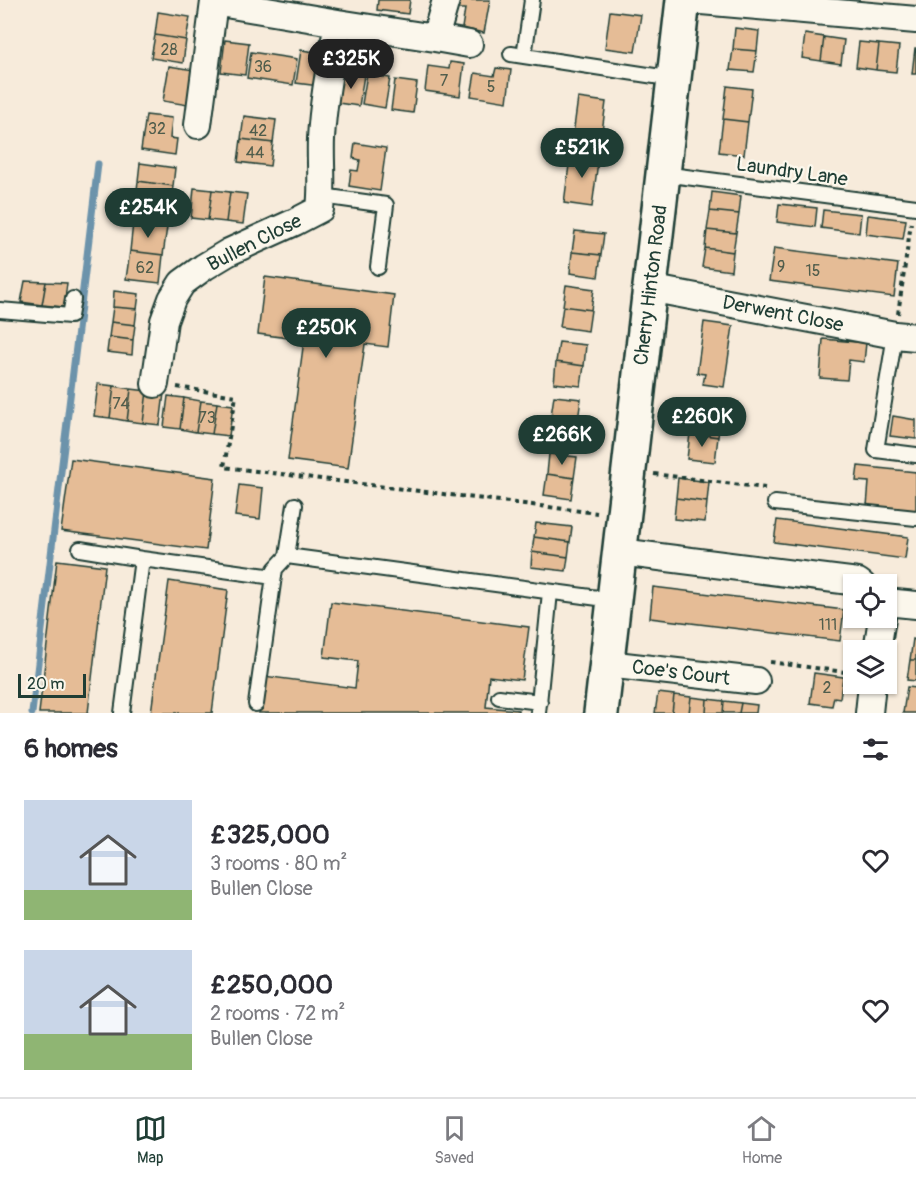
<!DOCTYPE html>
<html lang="en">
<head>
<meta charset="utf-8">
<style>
	body { margin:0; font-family:Pangolin,sans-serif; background:#f2f2f3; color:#2b2b33; height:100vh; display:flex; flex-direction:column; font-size:22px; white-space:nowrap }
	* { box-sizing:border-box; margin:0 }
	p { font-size:20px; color:#7c7c81 }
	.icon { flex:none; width:33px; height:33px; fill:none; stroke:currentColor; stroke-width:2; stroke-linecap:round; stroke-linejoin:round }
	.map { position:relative; height:713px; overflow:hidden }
	.side { display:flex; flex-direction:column; background:#fff; flex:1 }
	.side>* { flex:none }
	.buttons { position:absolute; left:843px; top:574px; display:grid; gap:12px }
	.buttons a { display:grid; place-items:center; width:54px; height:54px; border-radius:0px; background:#fff; box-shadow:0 2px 4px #0004; font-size:30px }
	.scale { position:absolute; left:18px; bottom:15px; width:68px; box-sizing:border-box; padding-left:6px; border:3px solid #1f3d34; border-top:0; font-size:16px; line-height:21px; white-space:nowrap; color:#1f3d34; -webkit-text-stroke:4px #fbf7ec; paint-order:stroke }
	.price { position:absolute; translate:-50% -51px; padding:0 14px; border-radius:21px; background:#1f3d34; color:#fff; font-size:20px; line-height:39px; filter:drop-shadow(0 2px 3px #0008) }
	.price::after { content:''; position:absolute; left:50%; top:36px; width:18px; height:14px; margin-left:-9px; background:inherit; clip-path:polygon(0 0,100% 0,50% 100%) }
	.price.on { background:#222; color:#fff }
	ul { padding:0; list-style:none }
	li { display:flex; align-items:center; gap:18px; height:150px; padding:0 24px }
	li span { display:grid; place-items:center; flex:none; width:168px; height:120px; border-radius:0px; color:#555 }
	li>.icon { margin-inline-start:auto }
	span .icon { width:72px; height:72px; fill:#fffc; stroke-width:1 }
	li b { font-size:26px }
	h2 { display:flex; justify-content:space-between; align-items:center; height:72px; padding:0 24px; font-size:26px }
	.tabs { display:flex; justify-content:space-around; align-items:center; height:84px; border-top:2px solid #e1e1e2; background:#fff; font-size:16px; color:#7c7c81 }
	.tabs a { display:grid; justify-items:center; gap:3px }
	.tabs .on { color:#1f3d34 }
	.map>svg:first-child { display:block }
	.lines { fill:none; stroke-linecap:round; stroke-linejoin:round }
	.stream { stroke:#6c93ab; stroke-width:7 }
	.building { fill:#e5bc96; stroke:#1f3d34; stroke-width:1.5 }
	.lane-casing { stroke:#1f3d34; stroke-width:18 }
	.street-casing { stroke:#1f3d34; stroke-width:30 }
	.secondary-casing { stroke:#1f3d34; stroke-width:38 }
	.path { stroke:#1f3d34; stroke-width:4; stroke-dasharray:4.5 4.5; stroke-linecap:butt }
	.lane { stroke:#fbf7ec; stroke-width:14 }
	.street { stroke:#fbf7ec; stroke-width:26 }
	.secondary { stroke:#fbf7ec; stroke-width:33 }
	.labels { text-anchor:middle; stroke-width:4.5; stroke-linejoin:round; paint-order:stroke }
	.number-label { font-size:16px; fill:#505d4c }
	.street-label { font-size:20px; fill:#1f3d34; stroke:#fbf7ec }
</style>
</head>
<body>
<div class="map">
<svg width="916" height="713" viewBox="0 0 916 713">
	<rect width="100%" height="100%" fill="#f7ebdb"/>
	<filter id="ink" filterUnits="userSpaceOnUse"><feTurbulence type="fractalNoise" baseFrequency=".0167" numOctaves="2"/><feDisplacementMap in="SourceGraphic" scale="12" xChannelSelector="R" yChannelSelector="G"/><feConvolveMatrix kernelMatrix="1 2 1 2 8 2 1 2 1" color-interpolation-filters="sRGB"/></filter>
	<g filter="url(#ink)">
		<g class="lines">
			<path class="stream" d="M32,713l66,-549"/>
		</g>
		<path class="building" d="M378,0h32l-2,14 -31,-4z
			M459,0h31l-6,33 -22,-5 3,-19h-7z
			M610,11l31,4 -6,37 -30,-4z
			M158,12l32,5 -4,23 -31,-5z
			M735,28l24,3 -2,20 -24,-2z
			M805,34l19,3 -3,24 -19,-3z
			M155,35l31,5 -3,23 -32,-5z
			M824,37l20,3 -3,24 -20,-3z
			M225,40l24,3 -4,32 -24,-3z
			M859,42l20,2 -3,26 -20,-3z
			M879,44l20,2 -3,26 -20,-2z
			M915,48h1v26h-4z
			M733,49l24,2 -3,21 -24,-2z
			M301,50l14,2 -1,5 9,2 -4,27 -23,-3z
			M251,52l46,7 -4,26 -46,-7z
			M450,62l14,2 -4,32 -35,-5 3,-25 21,3z
			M169,66l31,5 -12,34 -25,-4z
			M496,68l15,2 -4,32 -36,-6 4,-23 19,3z
			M349,73l15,2 -5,31 -21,-3 4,-26 7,1z
			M367,74l23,4 -5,30 -23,-4z
			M395,80l22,3 -4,30 -22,-3z
			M727,86l25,3 -4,33 -25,-3z
			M578,98l28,4 -7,52 -28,-4z
			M146,115l26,3 -2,20 7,1 -2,16 -34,-5z
			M244,116l32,4 -3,23 -32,-4z
			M723,119l25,3 -4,33 -25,-3z
			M241,139l32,4 -3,23 -32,-4z
			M355,143l31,5 -6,43 -31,-5 2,-16 7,1 2,-11 -7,-2z
			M571,150l28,4 -7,53 -28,-4z
			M140,163l35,5 -2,18 -35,-5z
			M138,181l35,5 -2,18 -35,-5z
			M194,188l18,2 -4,30 -17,-2z
			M212,190l18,2 -4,30 -18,-2z
			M230,192l17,2 -4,30 -17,-2z
			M712,192l29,4 -2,18 -29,-3z
			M136,199l35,5 -2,18 -35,-5z
			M779,204l38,4 -2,19 -38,-5z
			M823,210l38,4 -2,19 -38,-5z
			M710,211l29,3 -3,19 -29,-3z
			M868,215l38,5 -3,19 -37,-5z
			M133,223l34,4 -4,28 -33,-4z
			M707,230l29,3 -3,19 -28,-4z
			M575,231l29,3 -3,21 -29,-3z
			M705,248l28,4 -2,19 -29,-4z
			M774,248l124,16 -4,33 -125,-16z
			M130,251l33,4 -3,28 -34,-4z
			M572,252l29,3 -3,22 -28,-4z
			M265,277l129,18 -6,52 -23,-3 -17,124 -60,-8 16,-120 -46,-6z
			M25,281l21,1 -4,23 -21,-3z
			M46,282l21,1 -3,24 -22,-2z
			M566,285l28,4 -3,21 -28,-4z
			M114,291l25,3 -2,15 -24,-2z
			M563,306l28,4 -3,21 -28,-4z
			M113,307l24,2 -2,16 -24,-3z
			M111,322l24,3 -2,15 -24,-3z
			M704,322l29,4 -9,61 -21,-3 2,-10 -8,-1z
			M109,337l24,3 -1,15 -25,-3z
			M823,339l43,4 -2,19 -15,-2 -2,20 -27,-2z
			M559,342l27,3 -2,21 -28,-4z
			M556,362l28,4 -3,20 -27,-3z
			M98,384l16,2 -4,32 -16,-2z
			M114,386l17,3 -4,32 -17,-3z
			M131,389l16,2 -4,32 -16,-2z
			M147,391l17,2 -4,32 -17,-2z
			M168,396l16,2 -4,31 -16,-2z
			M554,396l27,3 -3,21 -27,-4z
			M184,398l17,3 -5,31 -16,-3z
			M201,401l16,2 -5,31 -16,-2z
			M217,403l16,2 -4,31 -17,-2z
			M694,408l27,3 -3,26 -28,-4z
			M551,416l27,4 -2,20 -27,-3z
			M893,416l23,4v19l-26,-3z
			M690,433l28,4 -3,25 -28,-3z
			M549,454l28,3 -3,21 -27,-4z
			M71,459l144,19 -9,72 -145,-19z
			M858,466l58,6v39l-49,-5 2,-24 -13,-1z
			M547,474l27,4 -3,21 -27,-4z
			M678,478l31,4 -2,20 -31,-4z
			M239,485l24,3 -3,31 -25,-3z
			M676,498l31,4 -2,20 -31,-3z
			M777,520l131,17 -3,22 -131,-17z
			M536,523l36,4 -2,15 -36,-5z
			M534,537l36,5 -2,15 -36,-5z
			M532,552l36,5 -2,14 -35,-4z
			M57,560l48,6 -17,147h-49z
			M169,581l59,9 -16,123h-61z
			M653,587l191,23 -4,31 -190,-23z
			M331,602l198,25 -7,53 -33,-4 -3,31 32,3v3h-259l5,-37 91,12 3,-27 -34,-4z
			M913,639l3,1v20h-6z
			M910,660h6v21l-9,-1z
			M814,673l29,4 -3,21 -6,-1 -2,9 -22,-3z
			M907,687l9,1v25h-13z
			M658,693l16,2 -2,18h-17z
			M674,695l17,2 -2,16h-17z
			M691,697l16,2 -1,14h-17z
			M707,699l17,2 -1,12h-17z
			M724,701l17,2 -2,10h-16z
			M741,703l16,2 -1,8h-17z"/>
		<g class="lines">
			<defs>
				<path id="lane" d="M511,54l163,25
					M524,56l8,-56
					M663,174l253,33
					M322,196l64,9 -8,62
					M0,310l70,6 3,-17
					M895,335l-19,115 40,5
					M775,503l141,15
					M80,549l62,10
					M287,556l8,-51
					M499,697l41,5
					M256,704l19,-135 12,-13 326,44
					M122,713l20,-154 132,18
					M538,713l12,-121"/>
				<path id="street" d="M690,0l226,20
					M435,38l34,6
					M198,125l16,-123 124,21
					M649,288l246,47 21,2
					M155,384l9,-63 8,-22 10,-16 22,-16 25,-15 66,-30 25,-13c3,-23 0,-47 1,-70 2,-39 10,-77 17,-116l97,15 11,-38
					M620,552l238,30 4,3
					M886,602l30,3
					M877,651l5,-33
					M607,664l149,17
					M869,713l3,-29"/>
				<path id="secondary" d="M601,713l82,-713"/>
			</defs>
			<use href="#lane" class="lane-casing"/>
			<use href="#street" class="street-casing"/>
			<use href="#secondary" class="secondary-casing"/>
			<path class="path" d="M898,314l13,-91
				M177,387l59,9 -12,71 373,46
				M654,474l111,14
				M770,662l82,11"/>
			<use href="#lane" class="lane"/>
			<use href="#street" class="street"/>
			<use href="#secondary" class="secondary"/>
		</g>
	</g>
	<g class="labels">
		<g class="number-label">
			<text x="169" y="55">28</text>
			<text x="263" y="72">36</text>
			<text x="444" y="86">7</text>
			<text x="491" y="92">5</text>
			<text x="157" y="134">32</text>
			<text x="258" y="136">42</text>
			<text x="255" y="158">44</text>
			<text x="781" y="272">9</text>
			<text x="145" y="273">62</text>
			<text x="813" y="276">15</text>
			<text x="121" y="409">74</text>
			<text x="207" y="423">73</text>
			<text x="828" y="630">111</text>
			<text x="827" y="693">2</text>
		</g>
		<g class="street-label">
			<text transform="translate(792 171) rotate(8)" y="7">Laundry Lane</text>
			<text transform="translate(254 242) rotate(-27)" y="7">Bullen Close</text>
			<text transform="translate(650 285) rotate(-83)" y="7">Cherry Hinton Road</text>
			<text transform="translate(783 313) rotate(11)" y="7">Derwent Close</text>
			<text transform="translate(681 672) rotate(7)" y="7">Coe's Court</text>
		</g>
	</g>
</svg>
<div class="buttons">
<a><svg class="icon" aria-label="locate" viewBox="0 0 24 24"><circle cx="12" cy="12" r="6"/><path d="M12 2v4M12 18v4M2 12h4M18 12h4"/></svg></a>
<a><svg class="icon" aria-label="layers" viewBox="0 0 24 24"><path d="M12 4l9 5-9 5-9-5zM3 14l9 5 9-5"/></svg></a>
</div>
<div class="scale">20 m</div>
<b class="price on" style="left:351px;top:90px">£325K</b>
<b class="price" style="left:582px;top:179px">£521K</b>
<b class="price" style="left:148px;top:239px">£254K</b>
<b class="price" style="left:326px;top:359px">£250K</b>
<b class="price" style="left:702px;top:448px">£260K</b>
<b class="price" style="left:562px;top:466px">£266K</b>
</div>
<section class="side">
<h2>6 homes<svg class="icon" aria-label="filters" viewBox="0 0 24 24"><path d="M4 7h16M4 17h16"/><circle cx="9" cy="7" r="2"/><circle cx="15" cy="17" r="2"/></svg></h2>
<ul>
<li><span style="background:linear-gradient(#c9d6e8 75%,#8fb573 0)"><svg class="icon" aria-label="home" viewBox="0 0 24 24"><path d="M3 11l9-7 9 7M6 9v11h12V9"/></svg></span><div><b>£325,000</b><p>3 rooms · 80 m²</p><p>Bullen Close</p></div><svg class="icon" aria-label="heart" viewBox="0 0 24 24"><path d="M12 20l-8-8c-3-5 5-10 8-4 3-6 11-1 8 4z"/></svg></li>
<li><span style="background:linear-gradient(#c9d6e8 70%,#8fb573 0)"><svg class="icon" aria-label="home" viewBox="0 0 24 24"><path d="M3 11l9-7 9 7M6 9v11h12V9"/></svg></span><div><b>£250,000</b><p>2 rooms · 72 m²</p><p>Bullen Close</p></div><svg class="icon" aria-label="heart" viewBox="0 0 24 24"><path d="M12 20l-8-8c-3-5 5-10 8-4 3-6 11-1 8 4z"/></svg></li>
</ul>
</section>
<nav class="tabs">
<a class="on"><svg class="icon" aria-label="map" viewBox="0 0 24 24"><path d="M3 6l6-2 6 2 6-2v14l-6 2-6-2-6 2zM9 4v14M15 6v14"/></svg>Map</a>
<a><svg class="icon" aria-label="saved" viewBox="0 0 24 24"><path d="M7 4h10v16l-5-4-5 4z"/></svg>Saved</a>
<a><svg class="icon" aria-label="home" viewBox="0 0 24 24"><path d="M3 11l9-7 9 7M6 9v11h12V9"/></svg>Home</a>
</nav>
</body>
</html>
